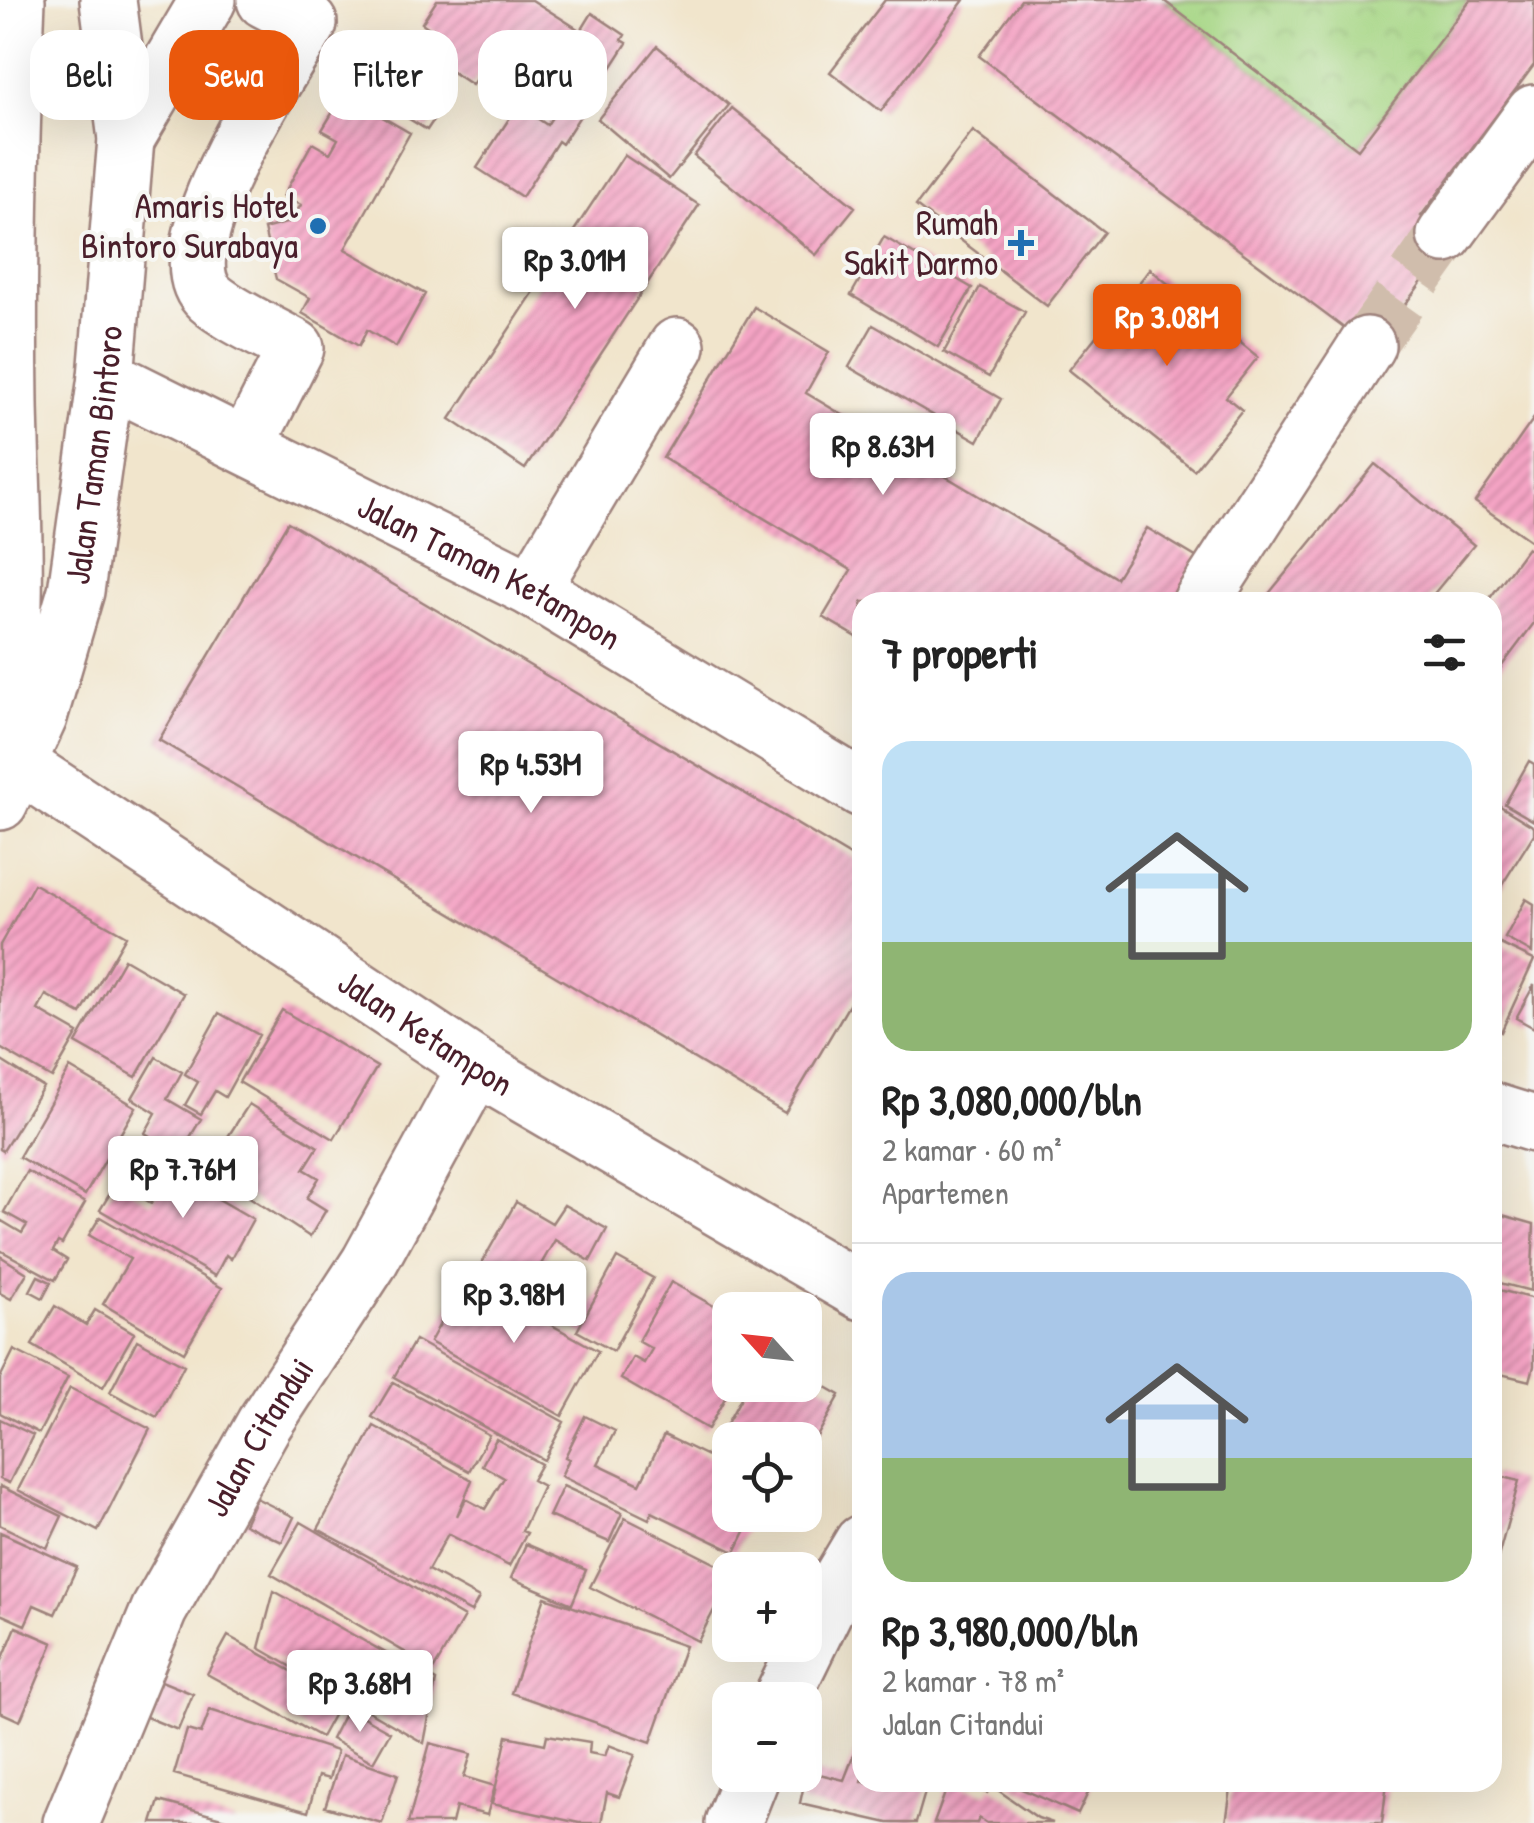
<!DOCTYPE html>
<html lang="id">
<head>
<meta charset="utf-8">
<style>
	body { margin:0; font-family:"Patrick Hand",sans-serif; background:#f2f2f2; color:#222; height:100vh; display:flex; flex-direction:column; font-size:38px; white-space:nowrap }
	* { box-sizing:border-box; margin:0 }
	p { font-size:32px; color:#767676 }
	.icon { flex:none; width:55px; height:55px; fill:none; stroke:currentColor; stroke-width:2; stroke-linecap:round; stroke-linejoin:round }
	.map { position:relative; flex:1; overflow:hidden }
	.details { position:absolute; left:852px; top:592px; width:650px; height:1200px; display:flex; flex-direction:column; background:#fff; border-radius:30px; box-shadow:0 10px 40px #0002 }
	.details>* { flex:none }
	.top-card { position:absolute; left:30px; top:30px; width:672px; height:90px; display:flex; gap:20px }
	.needle { width:65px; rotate:297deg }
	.controls { position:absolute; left:712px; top:1292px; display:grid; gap:20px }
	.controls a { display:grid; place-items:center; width:110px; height:110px; border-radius:20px; background:#fff; box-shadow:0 10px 40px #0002; font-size:50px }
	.price { position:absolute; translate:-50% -85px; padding:0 22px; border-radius:10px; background:#fff; color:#222; font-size:32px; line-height:65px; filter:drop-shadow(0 2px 5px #0008) }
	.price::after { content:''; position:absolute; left:50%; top:60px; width:30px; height:22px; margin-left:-15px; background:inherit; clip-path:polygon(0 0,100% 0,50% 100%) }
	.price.selected { background:#ea580c; color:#fff }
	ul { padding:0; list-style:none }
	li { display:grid; align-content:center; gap:20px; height:530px; padding:0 30px }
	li+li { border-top:2px solid #e0e0e0 }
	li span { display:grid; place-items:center; height:310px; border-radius:30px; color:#555 }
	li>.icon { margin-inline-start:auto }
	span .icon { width:180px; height:180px; fill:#fffc; stroke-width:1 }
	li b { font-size:42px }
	h2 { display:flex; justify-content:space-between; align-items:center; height:120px; padding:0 30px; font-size:42px }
	.tag { padding:0 35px; border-radius:30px; background:#fff; box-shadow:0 10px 40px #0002; font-size:35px; line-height:90px }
	.tag.selected { background:#ea580c; color:#fff }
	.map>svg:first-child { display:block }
	.park { fill:url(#park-crowns); stroke:#787a58; stroke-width:2.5 }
	.building { fill:url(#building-hatch) }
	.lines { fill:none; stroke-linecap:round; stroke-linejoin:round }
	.minor-tunnel { stroke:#d0bdac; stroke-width:55; stroke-dasharray:55 28; stroke-linecap:butt }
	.minor-casing { stroke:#9e827c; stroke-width:60 }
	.minor { stroke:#fff; stroke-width:55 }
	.poi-dot { fill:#1f6fb2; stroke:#f6f6f2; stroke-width:4 }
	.labels { text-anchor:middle; stroke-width:8; stroke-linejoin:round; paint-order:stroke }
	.poi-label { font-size:35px; fill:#4a1f2b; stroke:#f6f6f2; text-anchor:end }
	.street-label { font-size:35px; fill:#4a1f2b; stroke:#f6f6f2 }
</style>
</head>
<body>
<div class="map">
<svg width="1534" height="1823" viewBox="0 0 1534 1823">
	<defs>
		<pattern id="park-crowns" width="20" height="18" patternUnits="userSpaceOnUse" patternTransform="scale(2.5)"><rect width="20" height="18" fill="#a6d684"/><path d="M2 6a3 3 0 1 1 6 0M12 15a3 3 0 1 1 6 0" fill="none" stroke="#90b772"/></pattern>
		<pattern id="building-hatch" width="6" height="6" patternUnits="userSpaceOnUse" patternTransform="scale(2.5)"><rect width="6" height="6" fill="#f5a4c5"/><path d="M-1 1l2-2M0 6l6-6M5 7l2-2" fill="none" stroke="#c885a0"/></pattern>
	</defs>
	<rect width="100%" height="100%" fill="#f6f6f2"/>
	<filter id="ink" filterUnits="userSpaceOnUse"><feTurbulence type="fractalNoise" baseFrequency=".01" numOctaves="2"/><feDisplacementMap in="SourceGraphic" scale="20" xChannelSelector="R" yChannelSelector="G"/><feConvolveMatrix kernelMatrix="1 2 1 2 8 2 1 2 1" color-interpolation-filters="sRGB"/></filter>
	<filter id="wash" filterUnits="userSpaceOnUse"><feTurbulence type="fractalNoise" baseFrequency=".0048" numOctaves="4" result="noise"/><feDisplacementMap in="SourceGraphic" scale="40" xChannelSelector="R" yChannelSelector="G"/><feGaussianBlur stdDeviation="2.25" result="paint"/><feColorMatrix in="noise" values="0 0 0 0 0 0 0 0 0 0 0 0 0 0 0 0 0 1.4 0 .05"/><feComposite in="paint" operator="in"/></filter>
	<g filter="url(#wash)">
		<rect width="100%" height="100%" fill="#f1e5cc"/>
		<path class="park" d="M1163,0h307l-112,149z"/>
		<g id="blocks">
			<path class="building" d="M437,0h95l49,31 11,-18 33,22 -3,5 5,3 -65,101 -4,-3 -36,56 -45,-29 41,-63 29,20 36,-56 -9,-5 -26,41 -63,-40 -13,20 -39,-26 12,-20 -23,-16z
				M885,0h79l-83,111 -51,-39z
				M1021,0h142l195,149 112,-149h64v65l-113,151 32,24 -81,109 -393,-293z
				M657,46l72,59 -60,74 -71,-60z
				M370,57l75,46 -18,27 -74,-46z
				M358,103l52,30 -65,116 80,45 -29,53 -29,-17 -8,16 -57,-33 8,-15 -34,-19 -12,-50 26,-7 11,-17 -18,-9 29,-53 18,10 8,-14 -16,-9 15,-25 15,9z
				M732,108l123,99 -39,48 -122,-99z
				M973,131l131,101 -57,74 -131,-100z
				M624,155l75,50 -174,264 -75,-50z
				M884,237l88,51 -34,59 -87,-52z
				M1150,269l108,88 -32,40 16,13 -48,60 -125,-100z
				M980,287l45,25 -36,65 -45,-25z
				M754,307l75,45 -23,41 310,185 31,-50 62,37 -23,37h-324v38l-39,-23 28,-47 -188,-112z
				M873,325l128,74 -23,42 -129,-74z
				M1534,418v125l-59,-41z
				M1375,464l99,81 -47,57h-165z
				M288,522l574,341v120l-77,130 -626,-373z
				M1527,548l7,5v70l-42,56v-77h-5z
				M1529,761l5,3v57l-29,-17z
				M1497,804l37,23v7l-42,67v-90z
				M34,884l92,52 -45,78 -35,-19 -8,15 40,23 -26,45 -52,-30v-103z
				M1526,899l8,5 -2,49 -27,-15z
				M1492,940l42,20 -33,72 -9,-4z
				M124,959l60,35 -48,83 -60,-34z
				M1534,985v43l-18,-10z
				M282,1010l95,57 -43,72 -95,-57z
				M219,1013l40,22 -34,62 -10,-6 -14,23 -16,-9 13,-23 -13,-8z
				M156,1057l26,15 -15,27 34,20 -21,35 -35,-21 11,-20 -24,-15z
				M0,1060l43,27 -40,64 -3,-2z
				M70,1068l66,39 -51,88 -66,-38z
				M249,1104l69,43 -14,22 15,9 -12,20 19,12 -16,27 -103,-68z
				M27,1171l58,32 -23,41 -4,-2 -5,9 14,9 -12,20 -55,-30v-30l22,13 5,-8 -23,-13z
				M170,1171l83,48 -22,40 -5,-4 -11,21 -115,-66 17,-28 34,21z
				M516,1202l36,21 12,-18 43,24 -17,32 -35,-21 -35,61 -45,-26z
				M1492,1212l42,12 -3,67 -39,-10z
				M100,1217l122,71 -38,64 -81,-48 27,-45 -41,-24z
				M0,1256l27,17 -16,26 -11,-6z
				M617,1258l36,20 -40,73 -36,-20z
				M38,1276l13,6 -8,16 -13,-7z
				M466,1277l132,74 -36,65 -132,-74z
				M671,1282l59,33 2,70 -24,44 -87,-50 12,-22 11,6 8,-14 -14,-8z
				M1492,1288l42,11v67l-4,15 -38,-9z
				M55,1306l31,19 9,-15 39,23 -31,54 -71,-42z
				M137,1340l47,25 -27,52 -47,-25z
				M415,1340l149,82 -20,38 -150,-83z
				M14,1350l54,27 -29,56 -39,-20v-35z
				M805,1375l35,20 -35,63v-18h-75v6l-12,-6 30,-55h57z
				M393,1382l96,53 -20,36 -97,-54z
				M70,1388l80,41 -52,102 -80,-41z
				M585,1416l30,15 -17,33 42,20 24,-49 66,32v48h23l-18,37 -83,-40 -3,7 -88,-43 8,-17 -4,-2z
				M0,1419l33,16 -24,48 -9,-4z
				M374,1426l98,54 -15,36 9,-17 19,10 19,-31 -22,-13 14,-26 45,25 -9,16 11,6 -21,45 5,2 -18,33 -61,-32 -20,36 51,28 -8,14 -153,-83z
				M1492,1474l27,7 -22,80 -5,-1z
				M0,1486l62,30 -15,32 -47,-23z
				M563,1486l59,27 -13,29 -60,-26z
				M256,1498l38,19 -12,25 -38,-18z
				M625,1518l105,53v8l-32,62 -108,-54z
				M301,1522l163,95 -30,52 -163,-95z
				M0,1532l77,35 -22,47 -21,-9 -9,20 -25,-11z
				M526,1544l60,26 -14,34 -61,-26z
				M274,1591l162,90 -12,62 -165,-95z
				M545,1597l140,49 -34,96 -140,-49z
				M16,1627l37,16 -33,78 -20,-9v-47z
				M228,1636l114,63 -21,38 -114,-63z
				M154,1678l39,16 -15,36 -39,-16z
				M347,1708l43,24 -17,30 -42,-23z
				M210,1710l127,41 -8,28 -11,-3 -10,36 -134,-38 13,-44 14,4z
				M862,1734v48h66l-12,41h-28l-88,-20 7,-32 37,9z
				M547,1735l43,7 -1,11 16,3 4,-11 26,10 -16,42 -12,-4 -6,30h-22l-87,-19 15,-68 38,8z
				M430,1743l41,11 -7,23 31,9 -8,29 -31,-8 -4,16h-44z
				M342,1755l56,19 -16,49 -57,-16z
				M949,1782l38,11 5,-7 46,32 15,5h-66l-8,-5 -2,5h-43z
				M1006,1782h87l-15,32z
				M1232,1782h155l-5,41h-156z
				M159,1801l77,21v1h-84z"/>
		</g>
	</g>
	<g filter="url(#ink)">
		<use href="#blocks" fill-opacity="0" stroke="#9e827c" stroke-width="2.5"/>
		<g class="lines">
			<path class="minor-tunnel" d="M1367,345l78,-110"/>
			<defs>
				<g id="minor">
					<path d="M126,139l82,-139"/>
					<path d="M1445,235l89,-122"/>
					<path id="s1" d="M106,377l426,212 330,200"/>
					<path d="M246,446l50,-98c-24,-14 -67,-33 -86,-50 -52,-47 71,-226 99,-275l-44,-23"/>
					<path d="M532,589l145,-243"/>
					<path d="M1201,602l166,-257"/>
					<path d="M0,730c23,-107 12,-218 10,-326 -2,-136 1,-268 7,-404"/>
					<path id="s2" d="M0,752l476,315 386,225"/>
					<path id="s3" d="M0,802l39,-85 37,-126 30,-214 20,-238 -18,-139"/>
					<path d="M1492,1111l42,13"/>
					<path d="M781,1700l56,-115 25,-42"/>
					<path id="s4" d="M71,1823l88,-213 105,-186 105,-161 107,-196"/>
					<path d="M733,1823l19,-48"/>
				</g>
			</defs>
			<use href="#minor" class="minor-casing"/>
			<use href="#minor" class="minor"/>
		</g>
	</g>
	<g class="poi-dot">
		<circle cx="318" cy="226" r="10"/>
		<path d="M1016 228h10v10h10v10h-10v10h-10v-10h-10v-10h10z"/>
	</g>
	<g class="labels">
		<g class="poi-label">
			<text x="298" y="218">Amaris Hotel<tspan x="298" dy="40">Bintoro Surabaya</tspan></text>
			<text x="998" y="235">Rumah<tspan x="998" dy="40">Sakit Darmo</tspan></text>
		</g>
		<g class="street-label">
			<text dy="12" stroke="none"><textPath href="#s3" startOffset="362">Jalan Taman Bintoro</textPath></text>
			<text dy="12" stroke="none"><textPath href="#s1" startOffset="430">Jalan Taman Ketampon</textPath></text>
			<text dy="12" stroke="none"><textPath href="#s2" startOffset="510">Jalan Ketampon</textPath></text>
			<text dy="12" stroke="none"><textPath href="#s4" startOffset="430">Jalan Citandui</textPath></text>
		</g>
	</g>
</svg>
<div class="controls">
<a><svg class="needle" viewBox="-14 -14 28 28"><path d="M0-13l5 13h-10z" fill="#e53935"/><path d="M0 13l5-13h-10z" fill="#767676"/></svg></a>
<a><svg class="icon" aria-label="locate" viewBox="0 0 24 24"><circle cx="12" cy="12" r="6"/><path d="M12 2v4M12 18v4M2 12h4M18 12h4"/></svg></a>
<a>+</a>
<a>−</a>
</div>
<b class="price" style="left:575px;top:312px">Rp 3.01M</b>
<b class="price selected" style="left:1167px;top:369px">Rp 3.08M</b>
<b class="price" style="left:883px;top:498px">Rp 8.63M</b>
<b class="price" style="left:531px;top:816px">Rp 4.53M</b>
<b class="price" style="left:183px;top:1221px">Rp 7.76M</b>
<b class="price" style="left:514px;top:1346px">Rp 3.98M</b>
<b class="price" style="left:360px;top:1735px">Rp 3.68M</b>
<div class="top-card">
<a class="tag">Beli</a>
<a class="tag selected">Sewa</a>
<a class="tag">Filter</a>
<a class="tag">Baru</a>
</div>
<section class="details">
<h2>7 properti<svg class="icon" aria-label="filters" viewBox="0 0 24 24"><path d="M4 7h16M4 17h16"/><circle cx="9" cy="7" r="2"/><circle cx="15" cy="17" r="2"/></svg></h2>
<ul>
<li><span style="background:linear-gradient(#bfe0f5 65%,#8fb573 0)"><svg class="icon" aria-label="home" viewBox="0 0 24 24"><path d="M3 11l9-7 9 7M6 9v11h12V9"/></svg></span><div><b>Rp 3,080,000/bln</b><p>2 kamar · 60 m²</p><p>Apartemen</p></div></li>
<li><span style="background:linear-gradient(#a9c7e8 60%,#8fb573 0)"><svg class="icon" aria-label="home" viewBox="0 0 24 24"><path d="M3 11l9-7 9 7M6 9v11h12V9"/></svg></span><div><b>Rp 3,980,000/bln</b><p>2 kamar · 78 m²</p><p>Jalan Citandui</p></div></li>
</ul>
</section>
</div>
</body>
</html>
